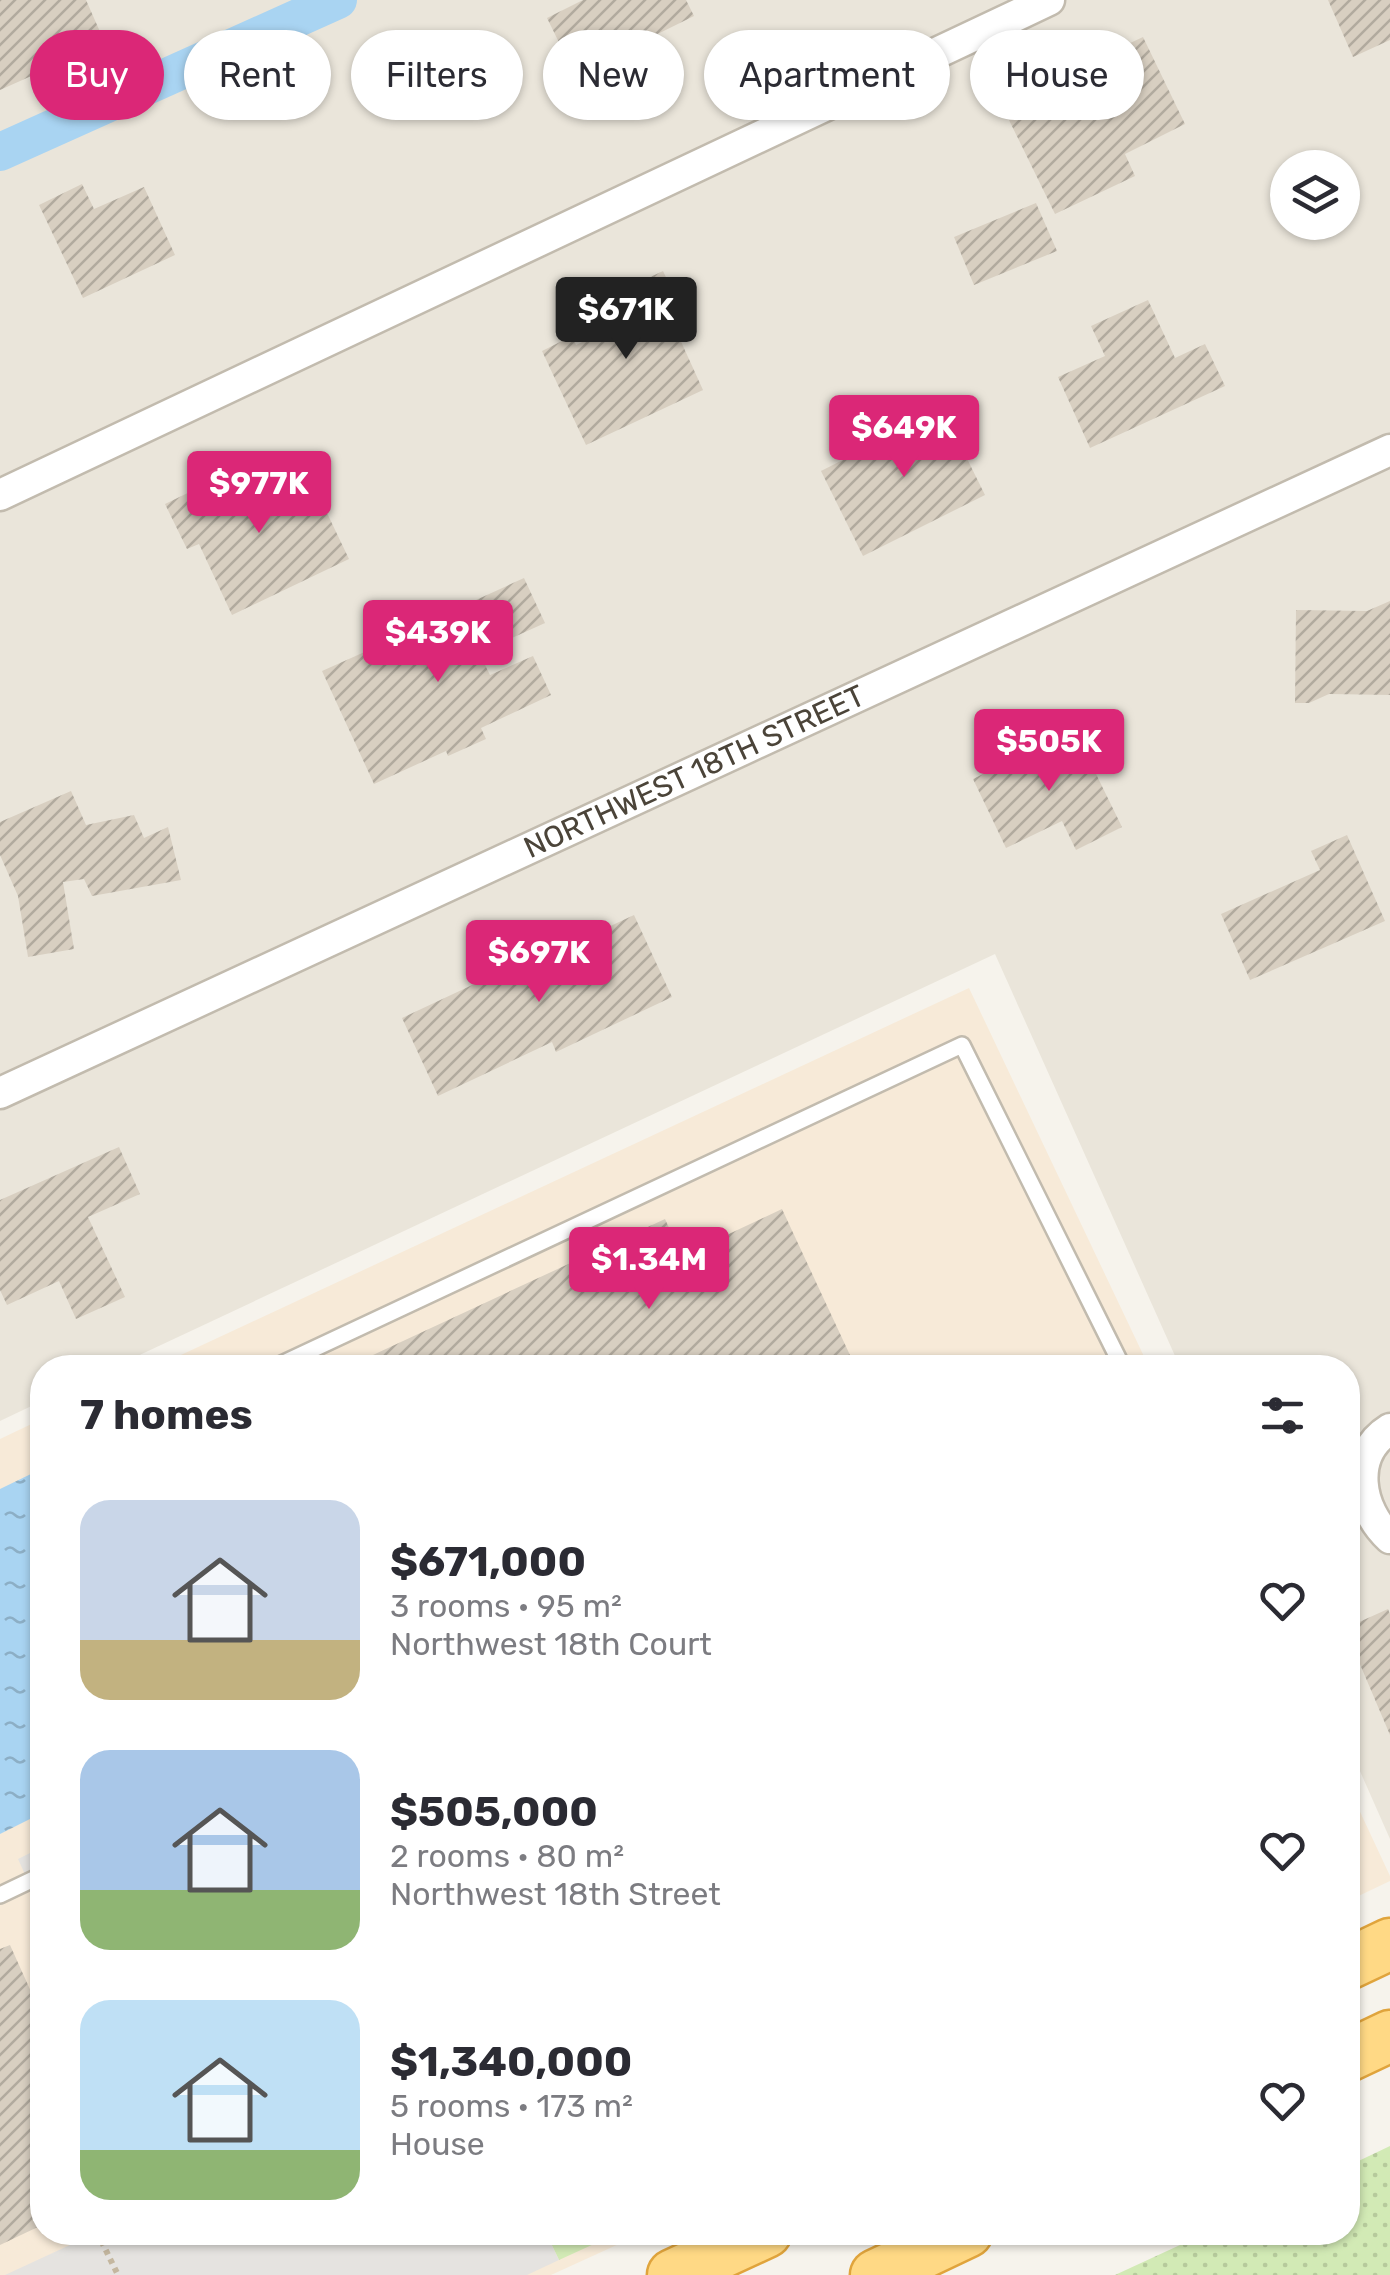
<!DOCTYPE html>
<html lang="en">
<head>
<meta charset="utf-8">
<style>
	body { margin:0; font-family:Rubik,sans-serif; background:#f7f7f7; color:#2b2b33; height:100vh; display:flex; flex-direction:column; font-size:38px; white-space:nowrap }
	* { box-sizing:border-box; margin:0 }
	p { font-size:32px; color:#7c7c81 }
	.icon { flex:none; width:55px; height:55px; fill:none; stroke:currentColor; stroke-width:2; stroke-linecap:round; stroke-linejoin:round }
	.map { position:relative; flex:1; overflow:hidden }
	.sheet { position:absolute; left:30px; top:1355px; width:1330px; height:890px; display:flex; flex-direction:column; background:#fff; border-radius:40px; box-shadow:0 2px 8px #0004 }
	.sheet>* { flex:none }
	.banner { position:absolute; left:30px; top:30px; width:1330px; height:90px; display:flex; gap:20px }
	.fabs { position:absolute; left:1270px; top:150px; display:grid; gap:20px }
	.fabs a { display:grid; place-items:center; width:90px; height:90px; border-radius:50%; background:#fff; box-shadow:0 2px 8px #0004; font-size:50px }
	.price { position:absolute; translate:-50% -85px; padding:0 22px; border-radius:10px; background:#db2777; color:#fff; font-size:32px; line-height:65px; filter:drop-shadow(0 2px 5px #0008) }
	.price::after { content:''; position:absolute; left:50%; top:60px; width:30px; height:22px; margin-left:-15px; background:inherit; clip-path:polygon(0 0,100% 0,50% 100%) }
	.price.current { background:#222; color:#fff }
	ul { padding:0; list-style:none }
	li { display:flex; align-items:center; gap:30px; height:250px; padding:0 50px }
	li span { display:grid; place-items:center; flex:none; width:280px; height:200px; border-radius:30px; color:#555 }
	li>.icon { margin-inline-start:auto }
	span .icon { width:120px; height:120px; fill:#fffc; stroke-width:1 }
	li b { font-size:42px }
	h2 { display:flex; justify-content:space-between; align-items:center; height:120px; padding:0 50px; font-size:42px }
	.tag { padding:0 35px; border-radius:45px; background:#fff; box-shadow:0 2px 8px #0004; font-size:35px; line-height:90px }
	.tag.current { background:#db2777; color:#fff }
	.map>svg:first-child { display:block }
	.residential { fill:#eae5da; fill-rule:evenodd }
	.commercial { fill:#f7ead8 }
	.grass { fill:url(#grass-tufts) }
	.park { fill:url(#park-dots) }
	.parking { fill:#e5e3e0 }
	.water { fill:url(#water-ripples) }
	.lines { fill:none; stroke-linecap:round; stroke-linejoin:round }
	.canal { stroke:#a9d4f2; stroke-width:38 }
	.building { fill:url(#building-hatch) }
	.service-casing { stroke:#c2bbae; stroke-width:20 }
	.minor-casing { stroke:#c2bbae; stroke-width:35 }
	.trunk-casing { stroke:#e0a43c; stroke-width:55 }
	.path { stroke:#c4b79f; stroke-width:6; stroke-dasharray:5 5; stroke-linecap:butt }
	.service { stroke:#fff; stroke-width:15 }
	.minor { stroke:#fff; stroke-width:30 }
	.trunk { stroke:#ffd985; stroke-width:50 }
	.labels { text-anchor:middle; stroke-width:10; stroke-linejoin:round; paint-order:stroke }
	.street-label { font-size:30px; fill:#4b4439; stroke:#fff }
</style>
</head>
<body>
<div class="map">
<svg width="1390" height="2275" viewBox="0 0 1390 2275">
	<defs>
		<pattern id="grass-tufts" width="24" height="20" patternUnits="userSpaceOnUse" patternTransform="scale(2.5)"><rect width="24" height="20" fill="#d2eab5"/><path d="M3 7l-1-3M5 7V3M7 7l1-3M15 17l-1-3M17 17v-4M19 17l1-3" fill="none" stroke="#b6ca9c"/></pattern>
		<pattern id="park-dots" width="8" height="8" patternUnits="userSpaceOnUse" patternTransform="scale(2.5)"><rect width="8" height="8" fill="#d2eab5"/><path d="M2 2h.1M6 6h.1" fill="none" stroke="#b6ca9c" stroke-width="1.8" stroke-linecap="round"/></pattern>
		<pattern id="water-ripples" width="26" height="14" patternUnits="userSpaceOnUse" patternTransform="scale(2.5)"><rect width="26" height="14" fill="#a9d4f2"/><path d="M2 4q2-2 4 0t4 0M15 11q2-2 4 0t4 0" fill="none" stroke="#8caec5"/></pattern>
		<pattern id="building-hatch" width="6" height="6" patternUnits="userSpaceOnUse" patternTransform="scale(2.5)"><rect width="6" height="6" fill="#d8cfc1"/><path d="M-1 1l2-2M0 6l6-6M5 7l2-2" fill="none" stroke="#b1aa9e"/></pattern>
	</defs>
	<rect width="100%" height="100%" fill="#f6f3ec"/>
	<path class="residential" d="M0,0h1390v1839l-42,-95v-376l-168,-1 -185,-413 -881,413 -72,1v33l-42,20zM1288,168h54v54h-54z"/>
	<path class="commercial" d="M969,988l180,379 -996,1z
		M42,1419v813l601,1 -92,42h-551v-836z
		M1348,1786l42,90v5l-42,20z"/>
	<path class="grass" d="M546,2233h72l-59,27z"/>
	<path class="park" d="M1390,2146v129h-275l91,-42 142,-1v-66z"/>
	<path class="parking" d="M42,1847v65l-24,-53z
		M98,2232l448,1 13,27 -32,15h-522z"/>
	<path class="water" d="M33,1473l9,18v322l-42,21v-345z"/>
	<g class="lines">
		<path class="canal" d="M0,152l338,-152"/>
	</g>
	<path class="building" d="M0,0h86l19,43 -105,47z
		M583,0h103l8,16 -119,59 -28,-57z
		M1328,0h62v40l-37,17z
		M1143,37l42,87 -60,30 10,22 -80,38 -46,-94 94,-45 -7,-16z
		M82,184l12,25 50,-22 31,68 -92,43 -44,-93z
		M1036,203l21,48 -83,34 -20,-48z
		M663,271l22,46 -12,7 30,66 -117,55 -44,-94 30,-15 4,9 37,-18 -13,-26z
		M1148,300l27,58 30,-14 20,42 -135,62 -32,-71 47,-21 -14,-30z
		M936,396l49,99 -122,61 -42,-85 89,-45 -7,-14z
		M305,467l44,92 -117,56 -33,-71 -12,5 -22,-45 62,-30 12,24z
		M524,578l21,45 -66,30 11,22 43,-19 18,39 -70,33 5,11 -38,17 -2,-5 -72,33 -52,-113 103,-46 11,24 19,-9 -12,-25z
		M1390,601v94l-61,-1 -20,9h-14l1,-93 71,1z
		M1074,729l48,98 -46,23 -14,-29 -56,27 -33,-69z
		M71,791l15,34 48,-10 10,23 24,-11 13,53 -89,16 -8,-17 -21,3 11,67 -46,8 -10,-61 -18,-41v-33z
		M1347,835l38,86 -135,59 -29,-66 99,-44 -9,-19z
		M634,915l38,82 -116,55 -4,-10 -114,54 -36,-78 198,-93 2,5z
		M119,1147l21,47 -52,23 37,80 -49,22 -17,-38 -52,24 -7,-15v-90z
		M782,1209l74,159h-511l320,-149 17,37z
		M1388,1609l2,5v121l-42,-99v-9z
		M10,1945l32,71v209l-42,20v-296z"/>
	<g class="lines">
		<defs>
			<path id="service" d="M273,1368l689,-323 161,323
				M0,1895l42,-20"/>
			<g id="minor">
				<path d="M0,495l1049,-495"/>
				<path id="s1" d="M0,1093l1390,-643"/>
				<path d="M1390,1429c-42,26 -31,81 0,109"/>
			</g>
			<path id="trunk" d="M1348,1964l42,-20
				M1348,2056l42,-20
				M673,2275l93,-43
				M876,2275l91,-43"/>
		</defs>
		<use href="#service" class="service-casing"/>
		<use href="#minor" class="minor-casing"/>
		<use href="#trunk" class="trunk-casing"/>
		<path class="path" d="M97,2232l21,43"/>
		<use href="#service" class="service"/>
		<use href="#minor" class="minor"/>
		<use href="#trunk" class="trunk"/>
	</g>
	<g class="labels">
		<g class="street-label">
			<text dy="10" stroke="none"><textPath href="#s1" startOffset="765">NORTHWEST 18TH STREET</textPath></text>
		</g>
	</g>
</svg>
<div class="fabs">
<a><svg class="icon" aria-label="layers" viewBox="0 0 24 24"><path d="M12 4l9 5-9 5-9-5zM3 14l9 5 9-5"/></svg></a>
</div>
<b class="price current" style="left:626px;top:362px">$671K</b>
<b class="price" style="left:904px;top:480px">$649K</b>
<b class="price" style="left:259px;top:536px">$977K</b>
<b class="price" style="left:438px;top:685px">$439K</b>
<b class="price" style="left:1049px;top:794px">$505K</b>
<b class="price" style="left:539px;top:1005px">$697K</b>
<b class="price" style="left:649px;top:1312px">$1.34M</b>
<div class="banner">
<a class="tag current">Buy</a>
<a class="tag">Rent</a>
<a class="tag">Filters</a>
<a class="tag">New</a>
<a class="tag">Apartment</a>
<a class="tag">House</a>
</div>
<section class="sheet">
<h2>7 homes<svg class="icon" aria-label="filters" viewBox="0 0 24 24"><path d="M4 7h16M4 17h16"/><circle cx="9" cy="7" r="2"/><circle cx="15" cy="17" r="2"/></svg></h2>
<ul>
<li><span style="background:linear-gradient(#c9d6e8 70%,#c2b280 0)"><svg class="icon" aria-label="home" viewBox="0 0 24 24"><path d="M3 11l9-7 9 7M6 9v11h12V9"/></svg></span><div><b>$671,000</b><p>3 rooms · 95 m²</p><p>Northwest 18th Court</p></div><svg class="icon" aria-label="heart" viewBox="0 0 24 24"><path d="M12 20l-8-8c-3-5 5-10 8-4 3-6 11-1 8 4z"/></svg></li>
<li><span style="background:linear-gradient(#a9c7e8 70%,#8fb573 0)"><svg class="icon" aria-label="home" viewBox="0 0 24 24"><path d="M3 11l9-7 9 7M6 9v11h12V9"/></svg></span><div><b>$505,000</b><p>2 rooms · 80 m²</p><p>Northwest 18th Street</p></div><svg class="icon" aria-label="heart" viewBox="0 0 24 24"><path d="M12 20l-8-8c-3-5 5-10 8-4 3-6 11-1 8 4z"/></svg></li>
<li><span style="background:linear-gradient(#bfe0f5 75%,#8fb573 0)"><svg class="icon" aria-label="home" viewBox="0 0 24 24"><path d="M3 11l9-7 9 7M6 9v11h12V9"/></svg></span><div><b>$1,340,000</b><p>5 rooms · 173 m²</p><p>House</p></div><svg class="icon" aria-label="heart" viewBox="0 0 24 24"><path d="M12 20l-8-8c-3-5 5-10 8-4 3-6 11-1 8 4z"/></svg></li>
</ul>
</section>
</div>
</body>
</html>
